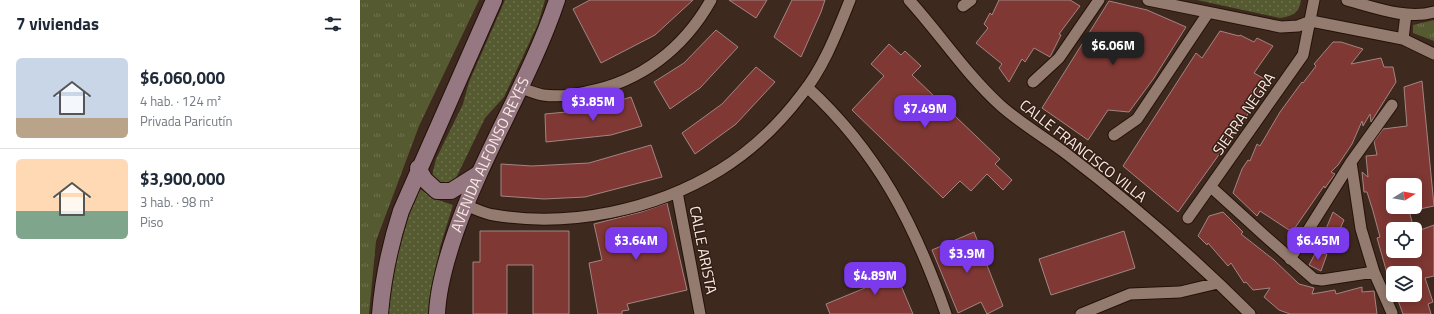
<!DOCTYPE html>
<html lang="es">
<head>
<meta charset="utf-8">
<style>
	body { margin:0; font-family:"Titillium Web",sans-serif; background:#f6f6f7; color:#1f2937; height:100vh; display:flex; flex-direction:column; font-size:15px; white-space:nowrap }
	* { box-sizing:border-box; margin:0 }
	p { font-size:13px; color:#747a83 }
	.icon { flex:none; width:22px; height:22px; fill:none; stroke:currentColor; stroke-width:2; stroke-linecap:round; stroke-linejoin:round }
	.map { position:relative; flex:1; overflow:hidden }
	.details { display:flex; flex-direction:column; background:#fff; width:360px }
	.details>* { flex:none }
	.needle { width:26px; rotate:79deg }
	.buttons { position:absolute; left:1026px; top:178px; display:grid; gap:8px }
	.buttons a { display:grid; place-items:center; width:36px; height:36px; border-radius:6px; background:#fff; box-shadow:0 2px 10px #0003; font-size:20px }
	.price { position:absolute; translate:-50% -34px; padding:0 9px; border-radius:8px; background:#7c3aed; color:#fff; font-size:13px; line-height:26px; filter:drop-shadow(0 1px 2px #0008) }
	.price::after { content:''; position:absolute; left:50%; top:24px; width:12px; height:9px; margin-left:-6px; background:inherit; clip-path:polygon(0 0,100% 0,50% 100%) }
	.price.selected { background:#222; color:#fff }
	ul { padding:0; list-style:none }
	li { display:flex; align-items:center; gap:12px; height:100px; padding:0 16px }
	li+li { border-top:1px solid #e0e1e3 }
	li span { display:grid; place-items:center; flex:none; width:112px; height:80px; border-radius:6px; color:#555 }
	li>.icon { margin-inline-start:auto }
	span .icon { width:48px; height:48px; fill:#fffc; stroke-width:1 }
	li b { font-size:17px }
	h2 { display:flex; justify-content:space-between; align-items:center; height:48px; padding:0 16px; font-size:17px }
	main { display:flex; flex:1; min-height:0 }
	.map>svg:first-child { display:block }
	.grass { fill:url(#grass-tufts) }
	.park { fill:url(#park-dots) }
	.building { fill:#7f3834; stroke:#a28582 }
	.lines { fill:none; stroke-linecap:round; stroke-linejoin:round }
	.minor-casing { stroke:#241108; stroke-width:13 }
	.secondary-casing { stroke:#241108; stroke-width:18 }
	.minor { stroke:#947b6f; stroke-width:11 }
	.secondary { stroke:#967882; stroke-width:16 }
	.labels { text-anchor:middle; stroke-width:3; stroke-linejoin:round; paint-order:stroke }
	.street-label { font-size:15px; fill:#f9ebe4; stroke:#331f15 }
</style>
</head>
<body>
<main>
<section class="details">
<h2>7 viviendas<svg class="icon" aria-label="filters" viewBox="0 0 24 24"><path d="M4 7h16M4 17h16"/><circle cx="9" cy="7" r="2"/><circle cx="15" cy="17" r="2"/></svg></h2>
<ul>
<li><span style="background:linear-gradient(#c9d6e8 75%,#b9a48a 0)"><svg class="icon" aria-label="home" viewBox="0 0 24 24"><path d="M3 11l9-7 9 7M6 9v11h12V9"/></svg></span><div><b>$6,060,000</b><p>4 hab. · 124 m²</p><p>Privada Paricutín</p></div></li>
<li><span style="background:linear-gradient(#ffd9b3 65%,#7fa58c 0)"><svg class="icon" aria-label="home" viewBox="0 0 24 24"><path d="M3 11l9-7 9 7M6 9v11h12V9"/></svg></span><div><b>$3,900,000</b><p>3 hab. · 98 m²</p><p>Piso</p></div></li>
</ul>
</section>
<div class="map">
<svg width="1074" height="314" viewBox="0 0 1074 314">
	<defs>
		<pattern id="grass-tufts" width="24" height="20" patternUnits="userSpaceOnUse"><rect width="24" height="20" fill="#565a31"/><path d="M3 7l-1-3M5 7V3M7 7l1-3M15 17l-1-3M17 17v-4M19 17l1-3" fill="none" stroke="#6f724f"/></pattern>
		<pattern id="park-dots" width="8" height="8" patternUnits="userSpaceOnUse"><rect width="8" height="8" fill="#565a31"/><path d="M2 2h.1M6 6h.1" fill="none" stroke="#6f724f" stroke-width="1.8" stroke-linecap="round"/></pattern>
	</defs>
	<rect width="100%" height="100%" fill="#3e291f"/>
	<path class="grass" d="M0,0h119l-60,126 -43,115 -7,73h-9z
		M1074,20v21l-21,-8v-8z"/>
	<path class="park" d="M145,0h40l-7,24 -34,73 -19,21 -28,58 -6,8 -8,3 -11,-11 4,-17 27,-55 6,-22z
		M837,0h104c-2,14 -9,16 -21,18z
		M58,188l20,12 15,5 -13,42 -11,67h-42l3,-33 25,-87z"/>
	<path class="building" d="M230,0h103l-38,35 -54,28 -28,-54z
		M369,0h38l-11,18z
		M432,0h33l-4,12 -20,45 -27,-20z
		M639,0h71l10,6 -21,28 2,1 -11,22 -16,-9 -9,14 -3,-3 -13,23 -10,-14 3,-4 -26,-21 12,-15 -4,-4 6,-11 2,2z
		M749,1l38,9 39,17 -32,51 -25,34 -21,-2 -20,30 -46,-32z
		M356,30l22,17 -38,41 -30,21 -16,-27 30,-19z
		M860,31l19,5 1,-1 14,7 3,-4 16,8 -19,27 16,9 -12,16 -3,-3 -7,19 -70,98 -55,-46 73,-113 6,5z
		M973,42h8l22,7 -12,15 30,-6 3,9h9l3,15 -25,40 -1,-8 -7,12 -1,-5 -10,23 -14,21 -7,7 4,2 -10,14 -1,-2 -32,46 -32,-21 -3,5 -24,-23 9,-24 6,-9 2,1 7,-17 3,2 20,-34 22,-30 1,1 13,-17 -2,-2z
		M529,44l12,11 4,-4 16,15 -9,9 88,84 -5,5 17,16 -9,10 -16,-16 -16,17 -11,-10 -17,17 -91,-88 32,-34 -13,-12z
		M396,67l19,15 -39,42 -41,30 -13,-21 40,-29z
		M1062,81l12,125 -19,4v-25h-22v25l15,-3 6,22h-21v22h22v-19l19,-7v51l-9,2 8,24 -5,2 3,10h-28l-7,-19h19v-22h-28l-10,-35 3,-1 -7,-26 -6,-19h-3l-2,-20 6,5 -2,-21 11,-1 -3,-14 9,-12 24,-3 -3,-39z
		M271,97l11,29 -31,9 -65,7 -1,-28 42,-4z
		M291,145l11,32 -77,20 -41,2 -43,-3v-32l31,2 57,-3z
		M307,203l20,87 -60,14 2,6 -7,1v3h-24l-9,-51 13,-3 -8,-36 47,-12z
		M863,212l20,20 -2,2 33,26 25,24 15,4 -2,6 23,-4 1,4 26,-7v5l12,-1 3,23h-87l-11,-4 -15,-13 6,-9 -17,2 -7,-8 -2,1 -13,-20 -3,3 -20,-23 -1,2 -9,-9 11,-20z
		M973,212l11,8 -10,22 -11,-6z
		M120,231h89v83h-36v-49h-26v49h-34v-52h7z
		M764,231l11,37 -84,27 -12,-36z
		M614,232l29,74 -16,8 -6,-12 -23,11 -26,-63z
		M956,252l11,2 -6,17 -12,-6z
		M531,262l22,52h-83l-4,-10 39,-16 -5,-13z"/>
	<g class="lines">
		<defs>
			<path id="minor" d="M549,0c31,34 57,74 91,105 21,19 46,33 68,50 64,49 125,102 182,159
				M788,0l133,27 17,-1 13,-5 92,18 31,15
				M987,0c26,7 60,20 87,12
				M603,6l8,-6
				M1043,39l3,-25
				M673,82l26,-24 40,-58
				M447,87c71,65 108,138 139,227
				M160,88c8,2 16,6 23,7 14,2 30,0 43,-3 55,-10 98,-44 125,-92
				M754,135l23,-16 71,-106
				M991,162l10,67 13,43 18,41
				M851,187l55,50 48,42 8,1 52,-8
				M317,192l23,122
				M105,205c9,3 19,9 29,10 75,13 161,-5 226,-45 31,-19 60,-47 82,-76 22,-27 35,-62 48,-94
				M828,218l115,-163 11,-55
				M930,259l61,-97 41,-57
				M721,314l49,-20 50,-2 38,-9"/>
			<g id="secondary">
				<path d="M58,168l7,12 12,11h14l27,-17"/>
				<path d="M20,314c3,-36 10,-69 21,-103l93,-211"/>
				<path id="s1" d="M77,314c1,-28 10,-57 19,-83 28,-80 74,-151 101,-231"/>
			</g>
		</defs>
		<use href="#minor" class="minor-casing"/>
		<use href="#secondary" class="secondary-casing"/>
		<use href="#minor" class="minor"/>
		<use href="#secondary" class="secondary"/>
	</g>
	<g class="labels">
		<g class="street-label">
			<text transform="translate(884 114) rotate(-55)" y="5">SIERRA NEGRA</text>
			<text transform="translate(723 151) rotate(38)" y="5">CALLE FRANCISCO VILLA</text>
			<text dy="5" stroke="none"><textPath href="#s1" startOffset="169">AVENIDA ALFONSO REYES</textPath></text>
			<text transform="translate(343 250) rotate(79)" y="5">CALLE ARISTA</text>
		</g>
	</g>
</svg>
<div class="buttons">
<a><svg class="needle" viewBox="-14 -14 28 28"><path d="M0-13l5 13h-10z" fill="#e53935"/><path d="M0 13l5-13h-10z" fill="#747a83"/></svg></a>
<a><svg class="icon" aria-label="locate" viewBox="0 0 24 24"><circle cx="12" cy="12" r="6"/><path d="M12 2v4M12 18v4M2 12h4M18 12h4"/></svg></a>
<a><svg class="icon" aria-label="layers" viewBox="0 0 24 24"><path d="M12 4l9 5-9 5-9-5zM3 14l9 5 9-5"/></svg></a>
</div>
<b class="price selected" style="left:753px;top:66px">$6.06M</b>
<b class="price" style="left:233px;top:122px">$3.85M</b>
<b class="price" style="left:565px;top:129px">$7.49M</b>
<b class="price" style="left:276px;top:261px">$3.64M</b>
<b class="price" style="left:958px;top:261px">$6.45M</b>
<b class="price" style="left:607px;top:274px">$3.9M</b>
<b class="price" style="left:515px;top:296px">$4.89M</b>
</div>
</main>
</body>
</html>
